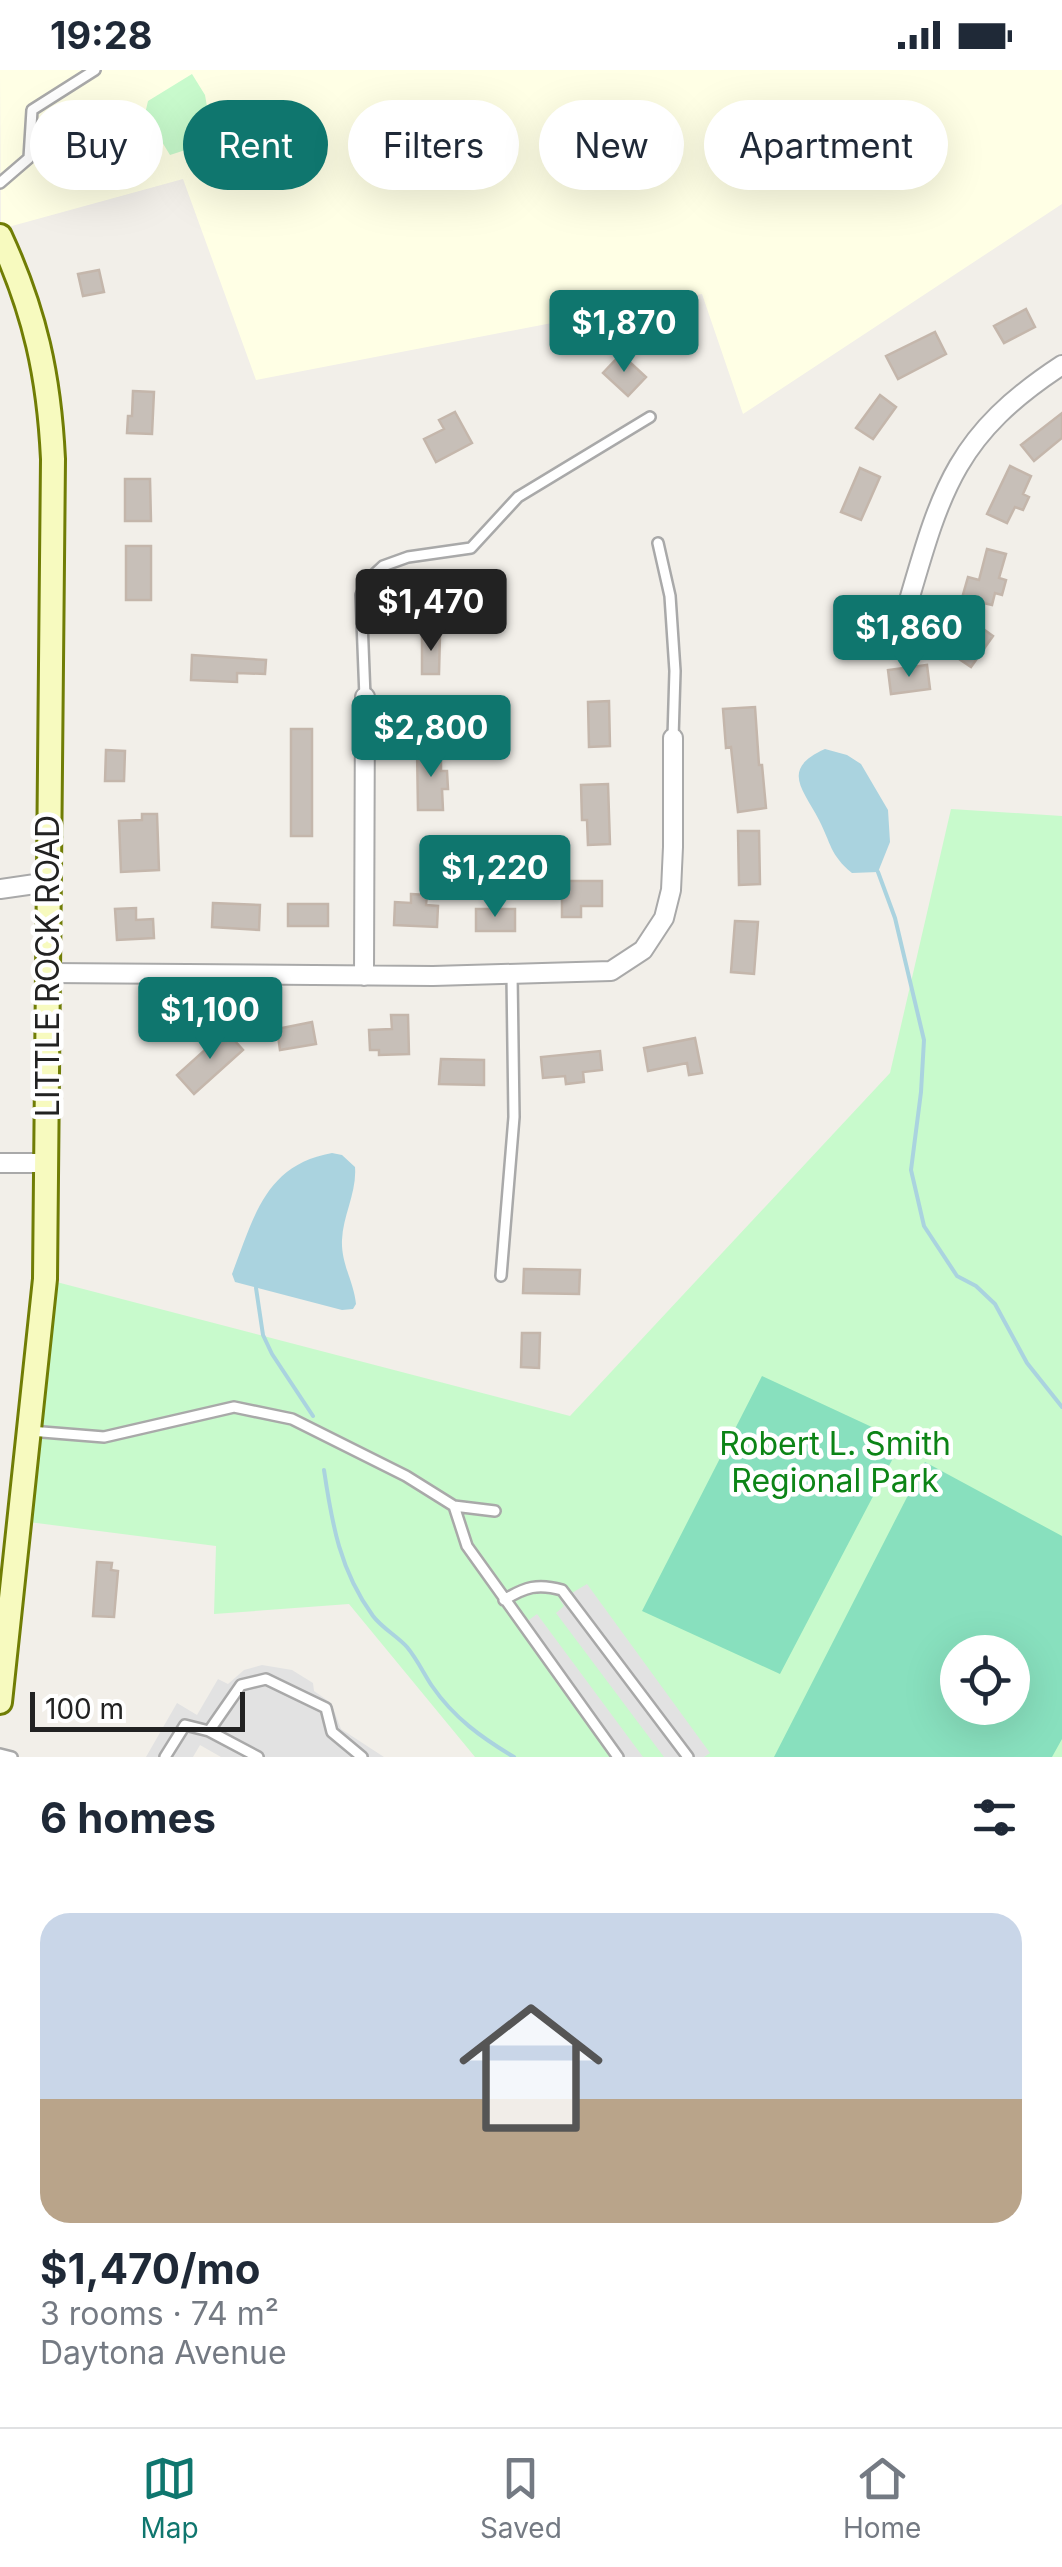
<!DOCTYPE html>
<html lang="en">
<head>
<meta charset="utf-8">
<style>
	body { margin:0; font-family:Inter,sans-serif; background:#f2f2f3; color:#1f2937; height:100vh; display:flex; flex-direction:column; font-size:38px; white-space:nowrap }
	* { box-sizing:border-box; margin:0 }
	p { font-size:32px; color:#747a83 }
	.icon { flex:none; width:55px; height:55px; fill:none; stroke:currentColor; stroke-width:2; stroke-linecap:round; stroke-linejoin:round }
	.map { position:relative; height:1687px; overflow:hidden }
	.panel { display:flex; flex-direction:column; background:#fff; flex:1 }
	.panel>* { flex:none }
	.top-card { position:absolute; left:30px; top:30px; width:1002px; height:90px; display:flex; gap:20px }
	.fabs { position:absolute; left:940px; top:1565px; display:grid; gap:20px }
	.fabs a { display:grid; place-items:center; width:90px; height:90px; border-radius:50%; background:#fff; box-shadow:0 10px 40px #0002; font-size:50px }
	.scale { position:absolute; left:30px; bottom:25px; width:215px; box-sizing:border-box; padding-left:10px; border:5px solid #222; border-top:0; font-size:28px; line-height:35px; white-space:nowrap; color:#222; -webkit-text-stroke:8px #fff; paint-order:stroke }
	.price { position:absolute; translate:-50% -85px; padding:0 22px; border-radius:10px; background:#0f766e; color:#fff; font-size:32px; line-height:65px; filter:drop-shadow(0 2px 5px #0008) }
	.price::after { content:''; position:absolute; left:50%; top:60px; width:30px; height:22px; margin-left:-15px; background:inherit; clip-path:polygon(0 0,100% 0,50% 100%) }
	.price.current { background:#222; color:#fff }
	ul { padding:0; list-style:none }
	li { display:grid; align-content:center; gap:20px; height:530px; padding:0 40px }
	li+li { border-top:2px solid #e0e1e3 }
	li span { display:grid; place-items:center; height:310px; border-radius:30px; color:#555 }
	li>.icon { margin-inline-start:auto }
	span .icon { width:180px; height:180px; fill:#fffc; stroke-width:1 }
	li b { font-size:42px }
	h2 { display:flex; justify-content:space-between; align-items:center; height:120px; padding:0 40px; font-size:42px }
	.chip { padding:0 35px; border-radius:45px; background:#fff; box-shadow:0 10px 40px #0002; font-size:35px; line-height:90px }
	.chip.current { background:#0f766e; color:#fff }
	.status { display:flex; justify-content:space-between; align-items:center; height:70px; padding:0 50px; background:#fff; direction:ltr }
	.status svg { height:28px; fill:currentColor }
	.menu { display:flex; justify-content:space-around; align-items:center; height:140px; border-top:2px solid #e0e1e3; background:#fff; font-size:28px; color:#747a83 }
	.menu a { display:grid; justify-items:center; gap:5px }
	.menu .current { color:#0f766e }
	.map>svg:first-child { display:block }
	.education { fill:#ffffe5 }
	.park { fill:#c8facc; fill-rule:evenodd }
	.pitch { fill:#88e0be; fill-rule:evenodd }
	.parking { fill:#e2e2e2 }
	.water { fill:#aad3df }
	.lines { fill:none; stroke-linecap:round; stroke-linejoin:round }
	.stream { stroke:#aad3df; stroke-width:4 }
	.building { fill:#c7bfb8; stroke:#c4b6ab; stroke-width:2.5 }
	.lane-casing { stroke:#a9a9a9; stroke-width:14 }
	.street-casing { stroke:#a9a9a9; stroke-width:22 }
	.secondary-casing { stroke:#707d05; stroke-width:28 }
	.lane { stroke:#fff; stroke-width:9 }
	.street { stroke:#fff; stroke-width:18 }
	.secondary { stroke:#f7fabf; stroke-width:22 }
	.labels { text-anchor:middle; stroke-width:9; stroke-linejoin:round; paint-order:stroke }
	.street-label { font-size:32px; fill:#222; stroke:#fff }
	.park-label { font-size:32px; fill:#0c8416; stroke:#fff }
</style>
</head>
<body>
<div class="status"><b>19:28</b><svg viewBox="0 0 49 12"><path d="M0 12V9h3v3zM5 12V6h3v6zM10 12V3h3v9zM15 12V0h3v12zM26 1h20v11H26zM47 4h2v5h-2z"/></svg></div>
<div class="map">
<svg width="1062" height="1687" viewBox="0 0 1062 1687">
	<rect width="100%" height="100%" fill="#f2efe9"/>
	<path class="education" d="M0,0h1062v134l-319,210 -41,-120 -446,86 -73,-201 -182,50z"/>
	<path class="park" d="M192,4l13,21 8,46 -43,14 -25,-41 3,-13z
		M951,739l111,7v941h-587l-126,-153 -135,10 2,-68 -195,-25 24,-242 525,137 320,-343zM958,1582h54v56h-54z"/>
	<path class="pitch" d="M762,1306l140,65 -122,233 -138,-63z
		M925,1392l137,74v203l-10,18h-278zM958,1582h54v56h-54z"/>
	<path class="parking" d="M587,1514l123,169 -6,4h-40l-108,-144 8,-7 -4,-6z
		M537,1544l106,143h-25l-96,-132z
		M262,1595l30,5 21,13 1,8 17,12 10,26 43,28h-163l-21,-12 -7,12h-47l31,-54 20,12 21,-36 10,5 16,-14z"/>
	<path class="water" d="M825,679l22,6 14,9 27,46 2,32 -12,30 -26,1c-22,-18 -21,-30 -33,-53 -16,-31 -39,-51 6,-71z
		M332,1083l10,2 13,12c2,25 -12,48 -13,73 -1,24 12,42 14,64l-3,5 -11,1 -107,-28 -3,-8c22,-57 33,-109 100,-121z"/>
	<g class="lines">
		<path class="stream" d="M878,802l17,46 29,122 -3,52 -10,78 13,56 33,50 19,10 19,18 32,59 35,44
			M256,1218l7,47 9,19 41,62
			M324,1400c8,54 16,101 49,146 9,12 24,20 34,31 10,12 17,27 25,39 22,32 50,52 82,71"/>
	</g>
	<path class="building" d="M99,200l5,22 -21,4 -5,-22z
		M1026,239l9,18 -31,16 -10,-17z
		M935,262l11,22 -48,25 -12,-23z
		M621,284l25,23 -18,19 -25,-23z
		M133,321l21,1 -2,42 -25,-1 1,-17h4z
		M880,325l16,12 -23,32 -17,-11z
		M455,342l17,31 -36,19 -12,-23 20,-10 -5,-9z
		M1062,343v25l-28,23 -13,-16z
		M1010,396l21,10 -8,18 6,3 -6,13 -8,-3 -8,16 -20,-9z
		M860,398l20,9 -19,43 -20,-8z
		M125,409h25l1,42h-26z
		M126,476h25v54h-25z
		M987,479l19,5 -7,24 7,2 -4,15 -7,-2 -3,12 -30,-7 6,-21 11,3z
		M975,553l18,13 -22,31 -18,-12z
		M422,565h18l-1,39h-17z
		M192,585l74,5 -1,14 -28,-1v9l-46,-2z
		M927,595l3,24 -39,5 -3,-24z
		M609,631l1,45 -21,1 -1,-45z
		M755,637l4,58h3l4,43 -28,4 -7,-65 -5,1 -3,-39z
		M291,659h21v107h-21z
		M441,679v22h6l1,18h-6l1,21h-25l-1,-60z
		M106,680l19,1 -1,30h-19z
		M608,714l2,60 -22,1 -1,-25h-5l-1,-35z
		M142,744h15l2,56 -38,2 -2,-51 23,-1z
		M738,761h21l1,53 -21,1z
		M562,811h40v25h-21v11h-19z
		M411,824l16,1 -1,10 12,1 -1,21 -43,-2 1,-23 16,1z
		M213,833l47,2 -1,25 -47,-3z
		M288,834h40v22h-40z
		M136,838v12l17,-1 1,19 -37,2 -2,-31z
		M476,839h39v22h-39z
		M735,851l23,1 -4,52 -23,-2z
		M391,945h17l1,39 -30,1v-5h-9l-1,-20 23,-1z
		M312,952l4,22 -36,6 -3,-21z
		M226,961l17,19 -49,44 -17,-19z
		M695,968l7,35 -13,2 -2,-12 -39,8 -4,-23z
		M600,981l2,19 -19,2 1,10 -18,2 -1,-8 -22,2 -2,-21z
		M441,989l43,1v25l-45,-1z
		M524,1199l56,1 -1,24 -56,-1z
		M522,1263h18l-1,35 -18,-1z
		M97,1492l15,1 -1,7 7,1 -4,46 -21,-1z"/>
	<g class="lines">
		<defs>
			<path id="lane" d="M0,113l29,-25 3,-48 63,-40
				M658,473l12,53 5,75 -2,67
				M365,627l-4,-102 7,-15 15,-14 25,-9 63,-9 47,-51 132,-80
				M501,1206l13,-159 -2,-142
				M30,1361l74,6 130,-30 58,12 114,57 48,30 41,5
				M454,1436l13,40 151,211
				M504,1530c21,-13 34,-17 58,-10l126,167
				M209,1661l32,-46 25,-6 60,29 6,24 30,25
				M0,1684l12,3
				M165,1687l20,-32 24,6 49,26"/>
			<path id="street" d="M907,537c34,-117 48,-172 155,-242
				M0,819l49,-7
				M49,903l384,3 178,-5 32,-21 21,-32 7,-28 2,-43v-109
				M364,906l1,-279
				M0,1093h47"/>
			<path id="secondary" d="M0,166c35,76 49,140 53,223l-8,820 -45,423"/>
		</defs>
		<use href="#lane" class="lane-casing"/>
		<use href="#street" class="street-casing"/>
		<use href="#secondary" class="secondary-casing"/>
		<use href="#lane" class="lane"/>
		<use href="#street" class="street"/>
		<use href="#secondary" class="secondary"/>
	</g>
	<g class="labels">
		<g class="street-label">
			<text transform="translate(48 896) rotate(-90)" y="11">LITTLE ROCK ROAD</text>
		</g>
		<g class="park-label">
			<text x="835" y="1385">Robert L. Smith<tspan x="835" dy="37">Regional Park</tspan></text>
		</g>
	</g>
</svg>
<div class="fabs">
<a><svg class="icon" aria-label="locate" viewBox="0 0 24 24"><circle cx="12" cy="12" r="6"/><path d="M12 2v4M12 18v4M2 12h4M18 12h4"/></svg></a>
</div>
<div class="scale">100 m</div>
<b class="price" style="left:624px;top:305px">$1,870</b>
<b class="price current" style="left:431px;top:584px">$1,470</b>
<b class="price" style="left:909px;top:610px">$1,860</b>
<b class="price" style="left:431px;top:710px">$2,800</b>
<b class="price" style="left:495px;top:850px">$1,220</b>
<b class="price" style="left:210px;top:992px">$1,100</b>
<div class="top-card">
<a class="chip">Buy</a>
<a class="chip current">Rent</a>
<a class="chip">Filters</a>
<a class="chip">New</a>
<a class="chip">Apartment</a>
</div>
</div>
<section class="panel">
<h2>6 homes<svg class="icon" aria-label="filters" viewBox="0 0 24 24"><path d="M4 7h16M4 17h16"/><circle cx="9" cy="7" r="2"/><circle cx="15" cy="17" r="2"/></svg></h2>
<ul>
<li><span style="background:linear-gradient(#c9d6e8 60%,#b9a48a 0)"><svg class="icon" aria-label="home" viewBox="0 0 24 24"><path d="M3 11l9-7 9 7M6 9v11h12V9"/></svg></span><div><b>$1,470/mo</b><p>3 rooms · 74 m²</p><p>Daytona Avenue</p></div></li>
</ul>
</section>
<nav class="menu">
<a class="current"><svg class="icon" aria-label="map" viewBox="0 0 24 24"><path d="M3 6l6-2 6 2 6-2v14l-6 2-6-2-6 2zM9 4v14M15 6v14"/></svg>Map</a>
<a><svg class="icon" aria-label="saved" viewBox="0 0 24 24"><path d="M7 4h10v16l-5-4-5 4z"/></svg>Saved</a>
<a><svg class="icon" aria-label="home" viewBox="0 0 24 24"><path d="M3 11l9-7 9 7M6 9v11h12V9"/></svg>Home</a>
</nav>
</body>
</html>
